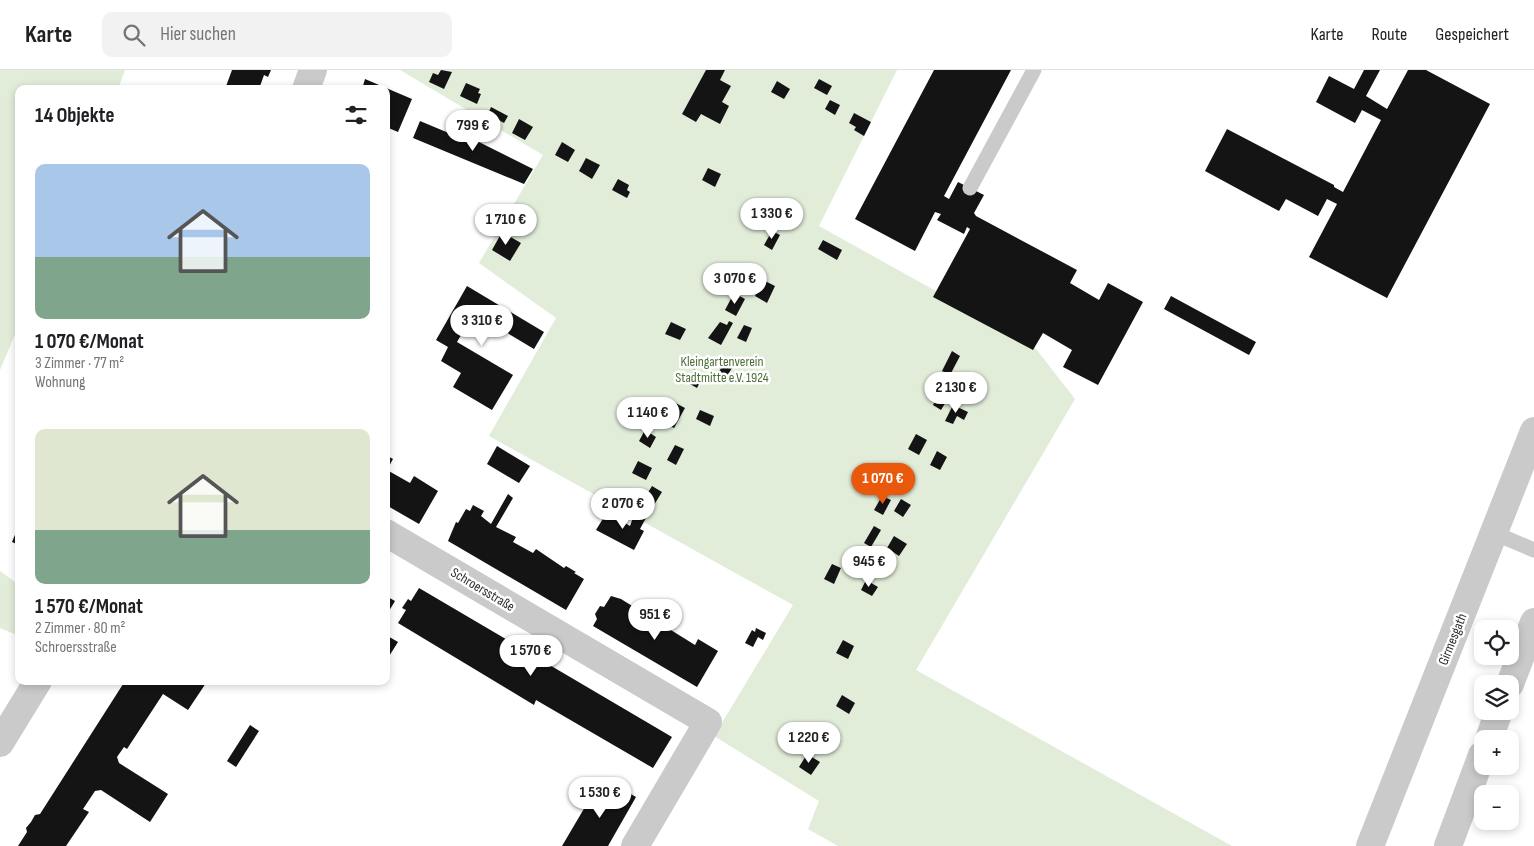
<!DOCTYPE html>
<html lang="de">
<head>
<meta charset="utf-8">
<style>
	body { margin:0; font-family:"Sofia Sans Condensed",sans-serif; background:#f2f2f2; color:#202124; height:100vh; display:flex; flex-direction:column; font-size:19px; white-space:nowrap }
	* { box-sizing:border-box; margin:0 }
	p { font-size:16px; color:#757577 }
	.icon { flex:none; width:28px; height:28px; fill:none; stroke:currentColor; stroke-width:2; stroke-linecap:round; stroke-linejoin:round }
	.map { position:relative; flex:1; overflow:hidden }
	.sheet { position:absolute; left:15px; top:15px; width:375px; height:600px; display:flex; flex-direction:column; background:#fff; border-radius:10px; box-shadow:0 2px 8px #0003 }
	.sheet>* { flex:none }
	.fabs { position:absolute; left:1474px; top:550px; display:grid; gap:10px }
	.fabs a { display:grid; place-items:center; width:45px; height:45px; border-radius:10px; background:#fff; box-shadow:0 2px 8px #0003; font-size:25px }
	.price { position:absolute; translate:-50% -42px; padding:0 11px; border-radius:18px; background:#fff; color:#222; font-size:16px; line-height:32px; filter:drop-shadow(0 1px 2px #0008) }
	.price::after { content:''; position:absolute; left:50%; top:30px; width:15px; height:11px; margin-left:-8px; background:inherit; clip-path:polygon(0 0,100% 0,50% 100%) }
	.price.selected { background:#ea580c; color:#fff }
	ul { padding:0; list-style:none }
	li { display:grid; align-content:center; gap:10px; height:265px; padding:0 20px }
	li span { display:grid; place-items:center; height:155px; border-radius:10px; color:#555 }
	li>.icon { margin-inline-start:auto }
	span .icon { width:90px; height:90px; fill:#fffc; stroke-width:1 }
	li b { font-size:21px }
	h2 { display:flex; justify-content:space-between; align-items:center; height:60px; padding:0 20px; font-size:21px }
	header { display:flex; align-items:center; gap:30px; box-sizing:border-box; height:70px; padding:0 25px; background:#fff; border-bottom:1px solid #e0e0e0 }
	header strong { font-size:24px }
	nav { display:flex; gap:28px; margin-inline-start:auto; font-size:18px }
	.search { width:350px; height:45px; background:#f2f2f2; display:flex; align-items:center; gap:12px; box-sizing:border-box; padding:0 18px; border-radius:10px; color:#757577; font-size:19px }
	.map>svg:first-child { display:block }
	.green { fill:#e1ecd9 }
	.building { fill:#141414 }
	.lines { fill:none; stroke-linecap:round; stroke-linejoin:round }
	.lane { stroke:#cacaca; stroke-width:15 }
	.street { stroke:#cacaca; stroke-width:28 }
	.labels { text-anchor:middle; stroke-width:5; stroke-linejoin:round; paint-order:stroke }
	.park-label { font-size:14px; fill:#4b6d36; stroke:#fff }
	.street-label { font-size:14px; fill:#2d2d2d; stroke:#fff }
</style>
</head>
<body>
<header>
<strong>Karte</strong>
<div class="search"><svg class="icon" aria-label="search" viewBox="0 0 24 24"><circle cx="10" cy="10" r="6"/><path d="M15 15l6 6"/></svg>Hier suchen</div>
<nav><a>Karte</a><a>Route</a><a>Gespeichert</a></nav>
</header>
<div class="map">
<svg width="1534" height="776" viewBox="0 0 1534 776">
	<rect width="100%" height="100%" fill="#fff"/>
	<path class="green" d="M0,0h125l-7,19h-99v236l-19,45z
		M400,0h497l-78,156 214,119 42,54 -159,271 316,176h-394l-30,-17 11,-28 -105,-65 79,-131 -304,-169 67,-118 -77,-55 64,-108z
		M0,501l19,14v51l-19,-8z"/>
	<path class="building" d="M232,0h39l-3,7 -4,-2 -5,14h-34z
		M441,0l11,2 -8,17 -15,-7 4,-9 5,2z
		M706,0h19l-5,10 11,6 -9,16 7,4 -9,18 -19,-10 -5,8 -14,-8z
		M934,0h77l-67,126 5,3 9,-17 26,13 -10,18 2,3 101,54 -7,13 29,17 9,-17 35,19 -45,83 -35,-18 9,-17 -29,-17 -10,17 -100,-53 37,-68 -3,-2 -3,7 -27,-14 4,-6 -6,-2 -20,39 -60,-32z
		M1364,0h16l-14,26 21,13 21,-39h18l64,34 -103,194 -78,-41 28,-53 -10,-5 -9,17 -32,-17 -7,12 -74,-40 22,-42 107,56v2l9,5 38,-72 -19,-10 -7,13 -39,-21 13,-26 25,13z
		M365,9l47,20 -14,33 -12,-5v-38h-24z
		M819,9l13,7 -5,9 -13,-7z
		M777,11l13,8 -6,10 -13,-7z
		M466,13l14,6 -2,4 3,1 -4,10 -17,-8z
		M830,30l10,5 -5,10 -10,-6z
		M491,37l17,9 -4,7 -16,-9z
		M854,43l17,9 -7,14 -10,-6 2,-3 -7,-4z
		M519,49l14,8 -8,13 -13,-7z
		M420,51l43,18 2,-4 68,34 -9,15 -111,-46z
		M562,72l13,8 -7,12 -13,-7z
		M586,88l14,7 -8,14 -13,-8z
		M708,98l13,6 -6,13 -13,-7z
		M618,109l11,6 -2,5 3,2 -3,6 -15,-8z
		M772,161l8,4 -8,15 -8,-5z
		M502,162l19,11 -11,18 -18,-11z
		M823,170l19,10 -5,10 -19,-11z
		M752,193l10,6 -7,13 -10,-6z
		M763,210l12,6 -8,17 -12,-7z
		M467,216l77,46 -10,17 -60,-36 -17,29 56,33 -21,35 -39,-23 8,-14 -20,-12 7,-14 -12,-7z
		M734,223l11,6 -9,17 -11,-6z
		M1171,226l85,46 -7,13 -85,-46z
		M729,251l4,2 -12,22 -13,-7 12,-16 7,3z
		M671,252l15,7 -6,11 -15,-6z
		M744,255l8,3 -6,14 -9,-4z
		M952,281l8,5 -10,19 -8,-4z
		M725,292l7,6 -8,13 -8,-5z
		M694,299l10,5 -7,14 -9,-5z
		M963,315l17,8 -6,11 -17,-8z
		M938,326l9,4 -6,10 -8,-5z
		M668,329l17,9 -11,20 -17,-9z
		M953,335l15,7 -4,8 -7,-4 -4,8 -8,-3z
		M700,340l14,6 -4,10 -14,-7z
		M645,360l11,7 -6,11 -11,-7z
		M916,364l11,6 -8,15 -11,-6z
		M675,375l9,4 -8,16 -9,-5z
		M497,376l33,20 -11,17 -32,-19z
		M937,381l10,6 -7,13 -10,-5z
		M386,385l7,4 -6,11 23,13 4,-7 24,15 -19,33 -33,-19z
		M638,391l14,7 -6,12 -14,-7z
		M652,416l10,6 -8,13 -10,-6z
		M508,424l5,4 -17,29 20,10 -3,5 20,11 3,-4 28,19 2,-2 10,6 -2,1 10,6 -18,31 -118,-69 8,-19 2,1 8,-14 4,2 3,-6 11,6 -3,5 10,8z
		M882,426l9,4 -8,15 -9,-5z
		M901,429l10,6 -8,12 -9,-6z
		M627,432l10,6 -7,12 -9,-6z
		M607,442l23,14 5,-14 11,6 -6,11 4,2 -10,19 -38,-20z
		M19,455v20l-7,-3z
		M874,456l7,4 -10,17 -7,-4z
		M894,466l13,8 -8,12 -12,-8z
		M832,494l9,4 -7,16 -10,-5z
		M866,510l12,7 -6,9 -11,-6z
		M419,518l253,149 -19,31 -117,-68 -2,5 -136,-82 8,-13 -4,-2 6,-9 3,2z
		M386,526l9,5 -9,15z
		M611,526l10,3 74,46 3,-6 20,12 -21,36 -104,-61 4,-7 -2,-5 5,-8 4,1z
		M756,558l10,5 -3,7 -5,-3 -5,10 -8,-4 7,-13 3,2z
		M386,565l12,7 -12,19z
		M843,570l11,6 -6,13 -12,-6z
		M125,611l81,2 -18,27 -25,-16 -36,55 -3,-2 -7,10 2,6 49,31 -18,28 -49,-32 -6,1 -12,18 6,3 -23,34h-48l9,-14 -1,-4 5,-6 4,-7 5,-1z
		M842,625l13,8 -6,11 -13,-8z
		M250,655l9,6 -23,36 -9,-6z
		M807,684l13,8 -9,13 -12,-8z
		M617,716l19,11 -28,49h-46l33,-56 14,8z"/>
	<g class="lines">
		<path class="lane" d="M970,118l64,-118
			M1494,463l40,17"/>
		<path class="street" d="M306,19l7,-19
			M386,463l322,189 -73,124
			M1510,614l24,-62
			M1489,669l10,-28
			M0,673l38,-62
			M1370,776l164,-415
			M1448,776l34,-91"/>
	</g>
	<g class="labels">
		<g class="park-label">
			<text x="722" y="296">Kleingartenverein<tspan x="722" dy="16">Stadtmitte e.V. 1924</tspan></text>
		</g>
		<g class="street-label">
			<text transform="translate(483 519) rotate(31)" y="5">Schroersstraße</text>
			<text transform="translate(1452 569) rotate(-68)" y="5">Girmesgath</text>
		</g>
	</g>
</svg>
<div class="fabs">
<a><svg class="icon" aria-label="locate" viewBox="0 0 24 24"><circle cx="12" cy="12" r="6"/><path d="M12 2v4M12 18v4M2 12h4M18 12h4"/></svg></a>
<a><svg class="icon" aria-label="layers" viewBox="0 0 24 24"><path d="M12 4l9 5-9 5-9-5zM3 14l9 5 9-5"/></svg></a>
<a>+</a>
<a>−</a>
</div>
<b class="price" style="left:473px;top:82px">799 €</b>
<b class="price" style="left:772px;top:170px">1 330 €</b>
<b class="price" style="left:506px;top:176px">1 710 €</b>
<b class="price" style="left:735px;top:235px">3 070 €</b>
<b class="price" style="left:482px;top:277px">3 310 €</b>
<b class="price" style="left:956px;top:344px">2 130 €</b>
<b class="price" style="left:648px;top:369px">1 140 €</b>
<b class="price selected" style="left:883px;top:435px">1 070 €</b>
<b class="price" style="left:623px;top:460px">2 070 €</b>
<b class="price" style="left:869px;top:518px">945 €</b>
<b class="price" style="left:655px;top:571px">951 €</b>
<b class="price" style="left:531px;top:607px">1 570 €</b>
<b class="price" style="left:809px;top:694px">1 220 €</b>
<b class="price" style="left:600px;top:749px">1 530 €</b>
<section class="sheet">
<h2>14 Objekte<svg class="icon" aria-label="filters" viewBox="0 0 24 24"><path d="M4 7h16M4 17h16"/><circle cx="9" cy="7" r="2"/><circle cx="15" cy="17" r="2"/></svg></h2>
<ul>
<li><span style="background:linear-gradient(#a9c7e8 60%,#7fa58c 0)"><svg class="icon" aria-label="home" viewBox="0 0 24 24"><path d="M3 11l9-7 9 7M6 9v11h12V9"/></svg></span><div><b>1 070 €/Monat</b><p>3 Zimmer · 77 m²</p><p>Wohnung</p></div></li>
<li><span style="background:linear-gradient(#dfe7d0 65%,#7fa58c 0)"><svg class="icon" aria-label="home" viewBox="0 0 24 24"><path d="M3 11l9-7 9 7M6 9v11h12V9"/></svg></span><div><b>1 570 €/Monat</b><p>2 Zimmer · 80 m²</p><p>Schroersstraße</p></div></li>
</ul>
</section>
</div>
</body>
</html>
